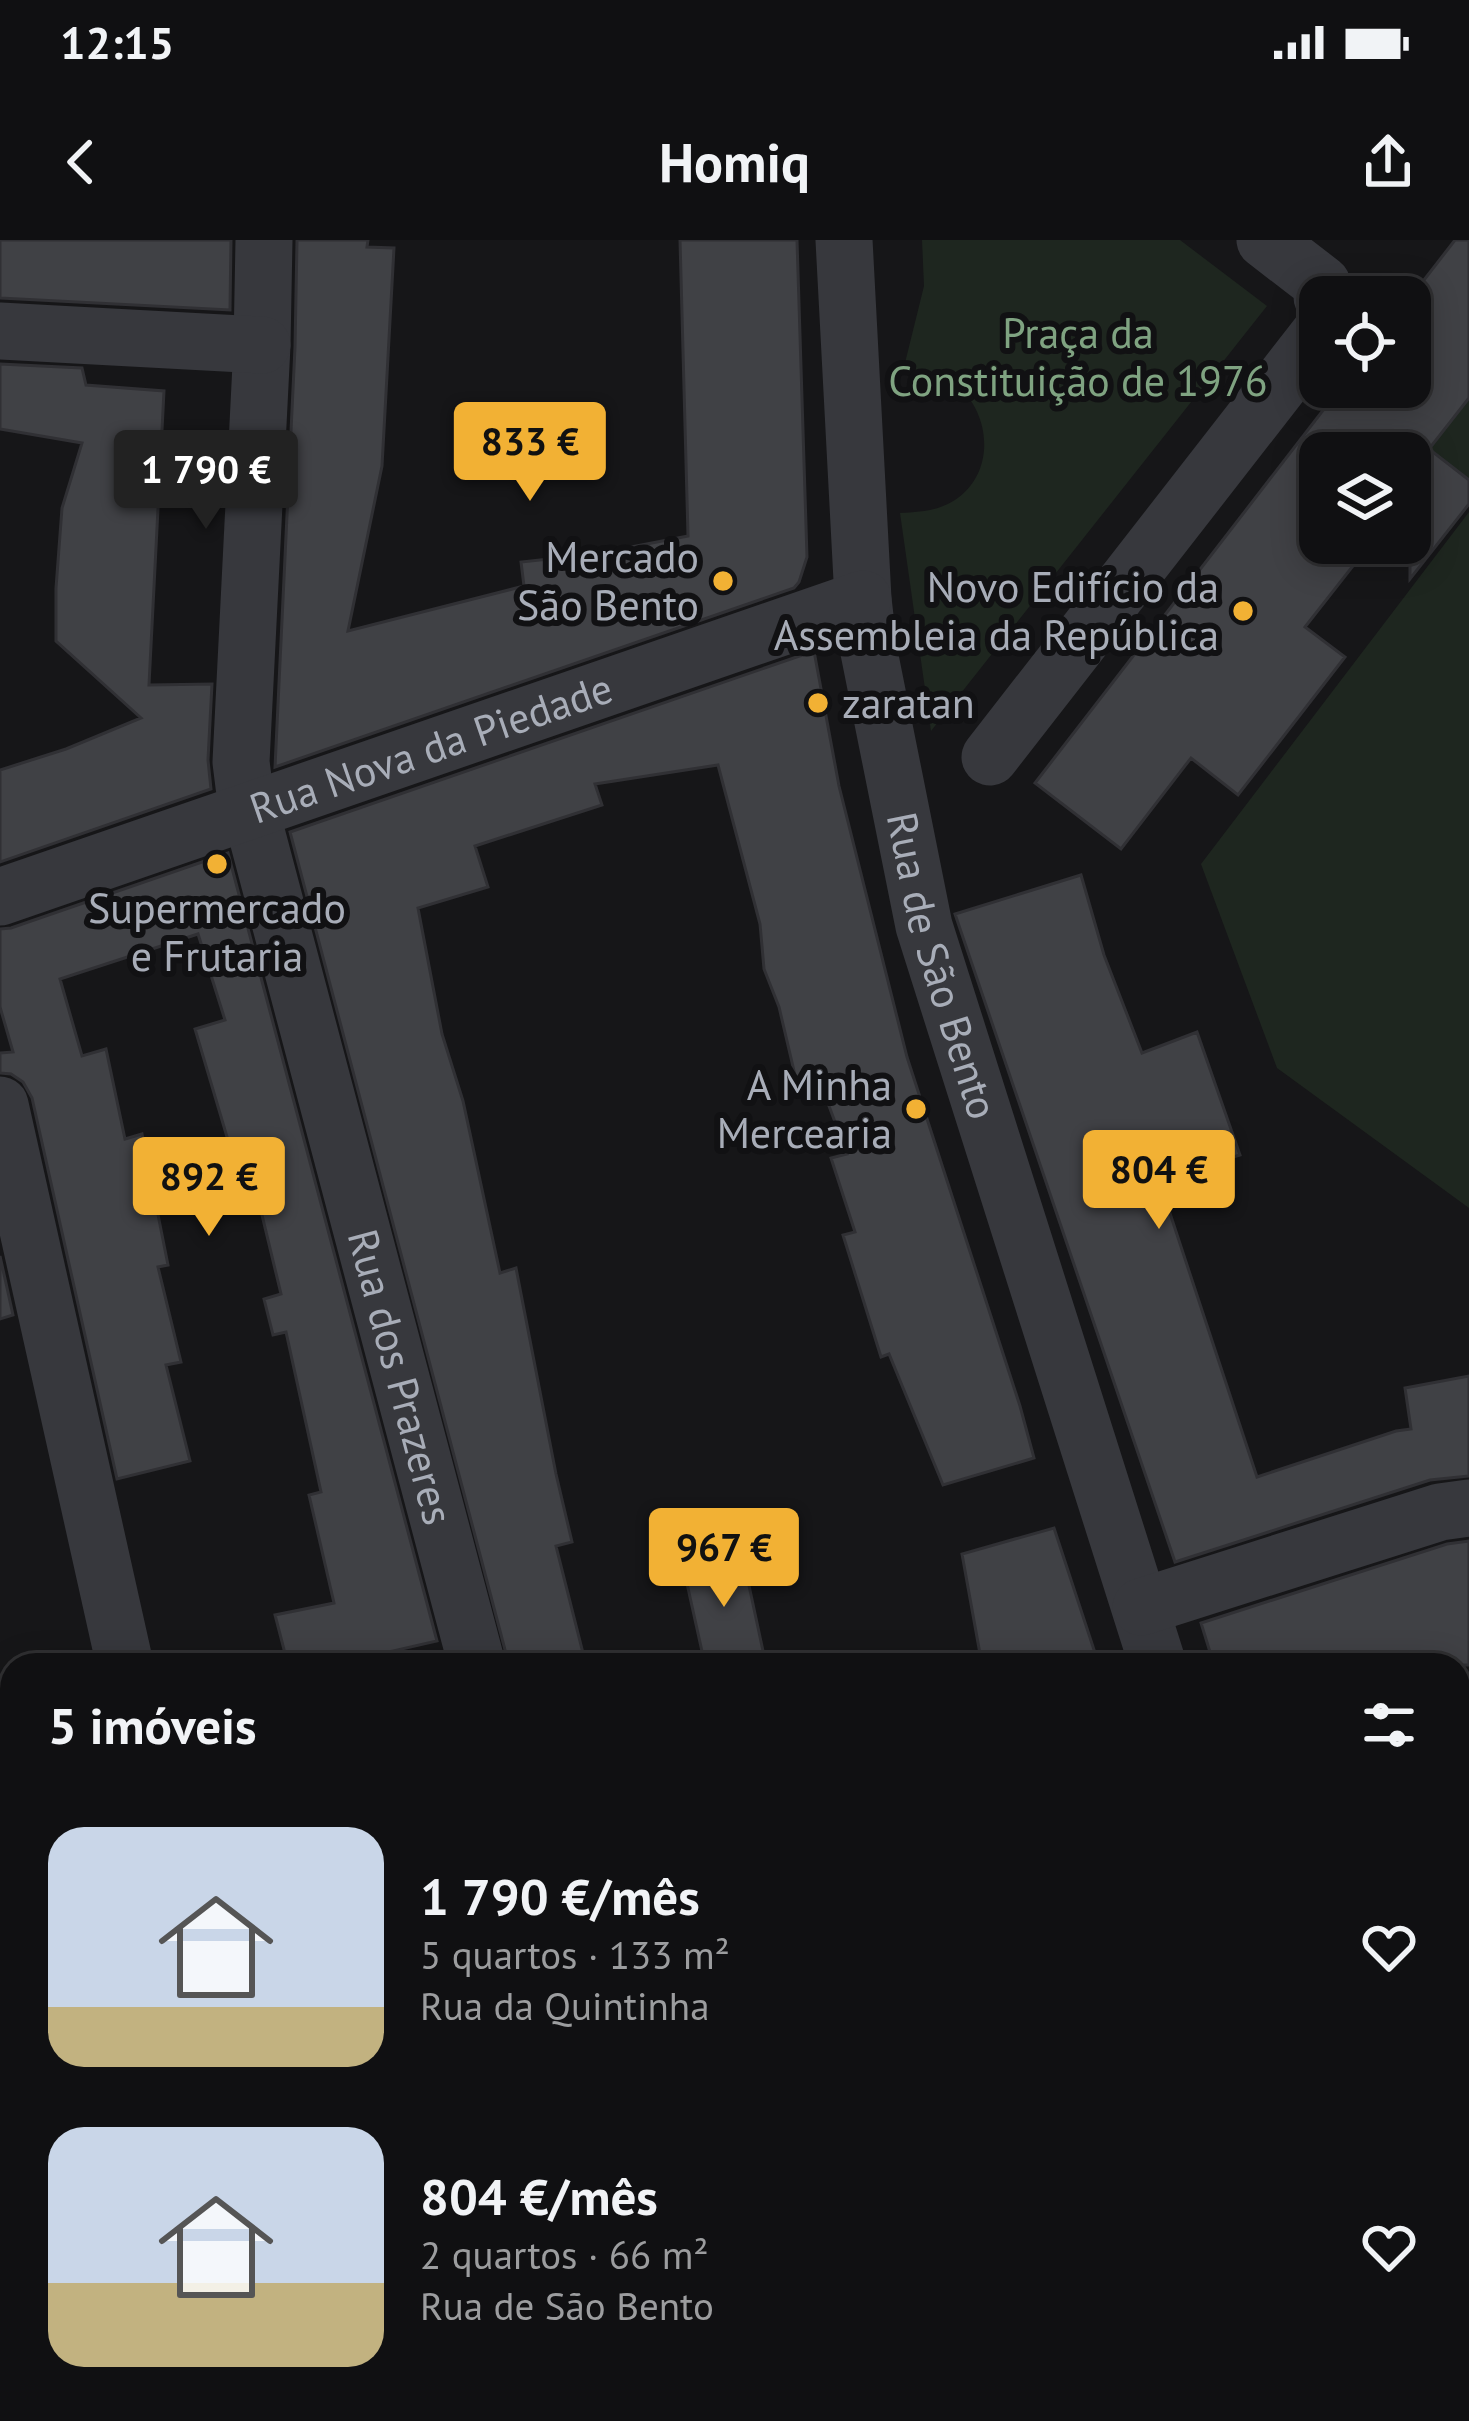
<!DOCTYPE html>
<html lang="pt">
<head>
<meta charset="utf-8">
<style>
	body { margin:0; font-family:"PT Sans",sans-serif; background:#19191b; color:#f1f3f6; height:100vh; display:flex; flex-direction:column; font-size:45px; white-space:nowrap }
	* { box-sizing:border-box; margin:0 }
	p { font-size:39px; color:#9c9d9f }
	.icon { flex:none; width:66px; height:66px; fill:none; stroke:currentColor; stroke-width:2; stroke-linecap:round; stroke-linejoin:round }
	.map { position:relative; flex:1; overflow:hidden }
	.sheet { position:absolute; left:0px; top:1413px; width:1470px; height:768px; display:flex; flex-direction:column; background:#101012; border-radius:36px 36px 0 0; box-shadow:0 6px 30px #0003,0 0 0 3px #303032 }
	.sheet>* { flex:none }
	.fabs { position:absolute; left:1299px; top:36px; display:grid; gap:24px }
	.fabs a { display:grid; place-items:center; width:132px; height:132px; border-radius:24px; background:#101012; box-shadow:0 6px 30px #0003,0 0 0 3px #303032; font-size:60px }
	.price { position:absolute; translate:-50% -102px; padding:0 27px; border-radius:12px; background:#f2b134; color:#111; font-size:39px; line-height:78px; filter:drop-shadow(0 3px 6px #0008) }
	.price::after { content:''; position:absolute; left:50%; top:72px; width:36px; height:27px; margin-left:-18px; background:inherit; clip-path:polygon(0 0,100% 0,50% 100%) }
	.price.selected { background:#222; color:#fff }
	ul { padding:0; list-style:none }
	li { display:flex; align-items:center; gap:36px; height:300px; padding:0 48px }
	li span { display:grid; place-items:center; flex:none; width:336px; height:240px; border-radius:36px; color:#555 }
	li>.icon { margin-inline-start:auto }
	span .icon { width:144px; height:144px; fill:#fffc; stroke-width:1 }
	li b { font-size:51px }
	h2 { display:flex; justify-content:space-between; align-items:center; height:144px; padding:0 48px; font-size:51px }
	.status { display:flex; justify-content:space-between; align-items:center; height:84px; padding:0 60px; background:#101012; direction:ltr }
	.status svg { height:33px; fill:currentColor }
	header { display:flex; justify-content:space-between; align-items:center; height:156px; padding:0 48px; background:#101012; font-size:54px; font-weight:600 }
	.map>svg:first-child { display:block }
	.green { fill:#1e261f }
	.building { fill:#404145; stroke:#303034; stroke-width:3 }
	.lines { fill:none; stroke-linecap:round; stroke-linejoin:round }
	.minor { stroke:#37383d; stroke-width:57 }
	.poi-dot { fill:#f2b134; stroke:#111113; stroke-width:4.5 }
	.labels { text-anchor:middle; stroke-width:12; stroke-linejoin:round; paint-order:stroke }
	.park-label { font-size:42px; fill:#7fa381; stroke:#111113 }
	.poi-label { font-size:42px; fill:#a8adb8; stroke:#111113; text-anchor:end }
	.street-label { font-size:42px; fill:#a8adb8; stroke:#111113 }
</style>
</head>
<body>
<div class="status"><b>12:15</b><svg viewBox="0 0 49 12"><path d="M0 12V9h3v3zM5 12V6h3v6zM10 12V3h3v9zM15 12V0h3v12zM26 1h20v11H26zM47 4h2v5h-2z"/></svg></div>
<header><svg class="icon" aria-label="back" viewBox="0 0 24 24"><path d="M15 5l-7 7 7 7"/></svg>Homiq<svg class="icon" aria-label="share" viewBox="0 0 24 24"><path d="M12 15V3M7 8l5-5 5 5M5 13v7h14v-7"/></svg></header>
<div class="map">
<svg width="1469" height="2181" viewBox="0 0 1469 2181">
	<rect width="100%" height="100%" fill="#161618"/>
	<path class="green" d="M922,0h258l87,66 -336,425 -31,-218c20,-1 38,-2 55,-13 46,-30 35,-103 -14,-124 -11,-4 -26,-3 -38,-5l21,-85z
		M1469,158v82l-40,-31z
		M1469,272v696l-192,-140 -76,-204z"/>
	<path class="building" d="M0,0h231l-1,70 -230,-12z
		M297,0h71l-1,7 27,1 -12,218 -34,165 176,-45 -3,-24 74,-8 93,-18 -8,-296h117l10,317 -8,25 -5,6 -519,179 20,-420z
		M1455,0h14v158l-40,51 40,31v24l-59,75v-126h-90v90h51l-66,84 40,30 -107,138 -47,-37 -70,91 -86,-66 306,-396h69v-89z
		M0,124l82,4 4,17 78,6 -15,294 63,-1 -4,76 3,29 -211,73v-92l66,-21 75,-31 -85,-77v-53l6,-80 20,-65 -82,-14z
		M814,411l25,135 68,271 113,349 14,52 -91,27 -54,-131 -8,3 -38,-122 12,-3 -24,-74 16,-4 -27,-72 -22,6 -19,-81 -15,-38 -4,-45 -42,-159 -123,19 7,21 -127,41 13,41 -70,21 24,126 21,67 37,172 16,-5 40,206 16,68 -16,4 30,119h-77l-219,-833z
		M228,613l209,788 -105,24h-44l-13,-50 59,-12 -25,-108 12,-3 -35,-160 -13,3 -9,-36 17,-5 -32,-133 -14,3 -40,-135 30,-9 -27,-86 -138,45 22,77 24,-7 19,90 17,-5 26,131 -10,2 23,95 -15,3 24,96 -73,18 -85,-381 -9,-16 -12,-8 -11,-1v-20l13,-1 -13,-45v-78l11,-1z
		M1081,635l23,80 38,98 55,-21 43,123 -81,25 98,297 139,-46 15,-2 -6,-41 64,-12v100l-39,4 -255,82 -220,-648z
		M0,1016l13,59 -13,4z
		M1054,1288l45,137h-117l-20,-111z
		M1469,1301v124h-255l-13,-42 246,-79z
		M741,1308l25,117h-61l-23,-104z"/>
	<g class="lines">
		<g class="minor">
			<path id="s1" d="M264,0l-2,105 -21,417 3,24 233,879"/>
			<path id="s2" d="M844,0l19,359 6,53 55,274 234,739"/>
			<path d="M1265,0l57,44v13"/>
			<path d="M0,91l262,14"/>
			<path d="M990,517l330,-424"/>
			<path id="s3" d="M0,657l863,-298"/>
			<path d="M0,865l125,560"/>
			<path d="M1141,1367l299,-95 29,-4"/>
			<path d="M0,1527l12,-3"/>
			<path d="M1458,1757l11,-2"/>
			<path d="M1458,1817h11"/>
			<path d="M1363,2169l1,12"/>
			<path d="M231,2181l18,-12"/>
		</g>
	</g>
	<g class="poi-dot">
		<circle cx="723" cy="341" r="12"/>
		<circle cx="1243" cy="371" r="12"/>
		<circle cx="818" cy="463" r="12"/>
		<circle cx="217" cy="624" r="12"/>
		<circle cx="916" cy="869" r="12"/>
	</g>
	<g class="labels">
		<g class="park-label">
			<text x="1078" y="108">Praça da<tspan x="1078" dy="48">Constituição de 1976</tspan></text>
		</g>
		<g class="poi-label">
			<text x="699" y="332">Mercado<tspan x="699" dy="48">São Bento</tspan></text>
			<text x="1219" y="362">Novo Edifício da<tspan x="1219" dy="48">Assembleia da República</tspan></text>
			<text x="842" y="478" text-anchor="start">zaratan</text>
			<text x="217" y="683" text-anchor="middle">Supermercado<tspan x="217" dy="48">e Frutaria</tspan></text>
			<text x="892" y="860">A Minha<tspan x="892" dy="48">Mercearia</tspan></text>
		</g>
		<g class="street-label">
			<text dy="15" stroke="none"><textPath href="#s3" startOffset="456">Rua Nova da Piedade</textPath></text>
			<text dy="15" stroke="none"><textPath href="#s2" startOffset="735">Rua de São Bento</textPath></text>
			<text dy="15" stroke="none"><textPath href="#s1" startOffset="1158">Rua dos Prazeres</textPath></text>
		</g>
	</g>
</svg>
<div class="fabs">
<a><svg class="icon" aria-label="locate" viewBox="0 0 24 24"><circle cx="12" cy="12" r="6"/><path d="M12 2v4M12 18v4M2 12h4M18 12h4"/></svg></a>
<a><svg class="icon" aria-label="layers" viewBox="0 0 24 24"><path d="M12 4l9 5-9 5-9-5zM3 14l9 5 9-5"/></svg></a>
</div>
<b class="price" style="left:530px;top:264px">833 €</b>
<b class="price selected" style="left:206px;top:292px">1 790 €</b>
<b class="price" style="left:1159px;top:992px">804 €</b>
<b class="price" style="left:209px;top:999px">892 €</b>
<b class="price" style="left:724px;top:1370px">967 €</b>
<section class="sheet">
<h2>5 imóveis<svg class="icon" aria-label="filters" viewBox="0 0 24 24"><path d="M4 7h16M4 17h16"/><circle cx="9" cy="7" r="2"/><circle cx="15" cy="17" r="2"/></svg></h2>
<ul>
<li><span style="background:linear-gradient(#c9d6e8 75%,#c2b280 0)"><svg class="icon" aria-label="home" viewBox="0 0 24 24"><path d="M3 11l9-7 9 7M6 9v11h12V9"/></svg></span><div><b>1 790 €/mês</b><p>5 quartos · 133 m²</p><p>Rua da Quintinha</p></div><svg class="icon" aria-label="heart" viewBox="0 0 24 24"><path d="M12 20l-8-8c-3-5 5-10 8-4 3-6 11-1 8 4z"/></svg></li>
<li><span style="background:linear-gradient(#c9d6e8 65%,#c2b280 0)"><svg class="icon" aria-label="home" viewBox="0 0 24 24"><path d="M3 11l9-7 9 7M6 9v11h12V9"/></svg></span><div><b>804 €/mês</b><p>2 quartos · 66 m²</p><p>Rua de São Bento</p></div><svg class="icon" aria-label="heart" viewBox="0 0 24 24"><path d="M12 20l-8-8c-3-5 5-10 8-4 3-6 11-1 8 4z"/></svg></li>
</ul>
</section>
</div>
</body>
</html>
